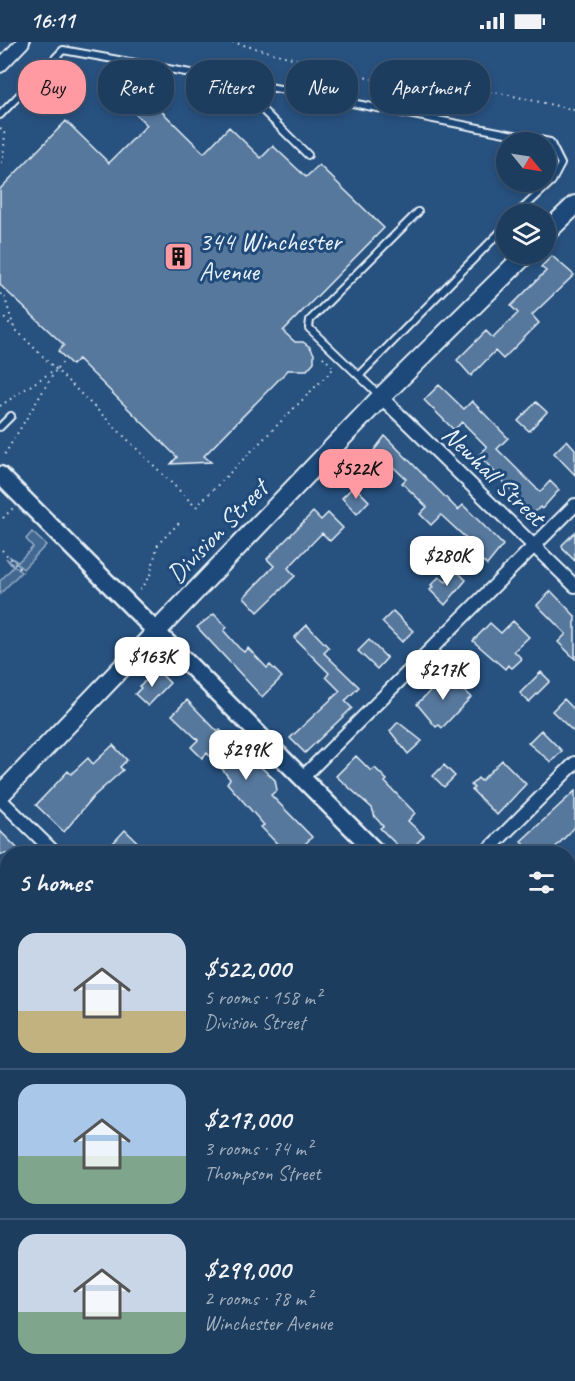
<!DOCTYPE html>
<html lang="en">
<head>
<meta charset="utf-8">
<style>
	body { margin:0; font-family:Caveat,sans-serif; background:#254465; color:#f1f3f6; height:100vh; display:flex; flex-direction:column; font-size:22px; white-space:nowrap }
	* { box-sizing:border-box; margin:0 }
	p { font-size:20px; color:#a0aebd }
	.icon { flex:none; width:33px; height:33px; fill:none; stroke:currentColor; stroke-width:2; stroke-linecap:round; stroke-linejoin:round }
	.map { position:relative; flex:1; overflow:hidden }
	.sheet { position:absolute; left:0px; top:804px; width:576px; height:536px; display:flex; flex-direction:column; background:#1d3d5f; border-radius:24px 24px 0 0; box-shadow:0 3px 9px #0003,0 0 0 2px #3b5674 }
	.sheet>* { flex:none }
	.guide { position:absolute; left:18px; top:18px; width:540px; height:54px; display:flex; gap:12px }
	.needle { width:39px; rotate:120deg }
	.controls { position:absolute; left:496px; top:90px; display:grid; gap:12px }
	.controls a { display:grid; place-items:center; width:60px; height:60px; border-radius:50%; background:#1d3d5f; box-shadow:0 3px 9px #0003,0 0 0 2px #3b5674; font-size:30px }
	.price { position:absolute; translate:-50% -51px; padding:0 14px; border-radius:12px; background:#fff; color:#222; font-size:20px; line-height:39px; filter:drop-shadow(0 2px 3px #0008) }
	.price::after { content:''; position:absolute; left:50%; top:36px; width:18px; height:14px; margin-left:-9px; background:inherit; clip-path:polygon(0 0,100% 0,50% 100%) }
	.price.current { background:#ff9aa2; color:#111 }
	ul { padding:0; list-style:none }
	li { display:flex; align-items:center; gap:18px; height:150px; padding:0 18px }
	li+li { border-top:2px solid #3b5674 }
	li span { display:grid; place-items:center; flex:none; width:168px; height:120px; border-radius:18px; color:#555 }
	li>.icon { margin-inline-start:auto }
	span .icon { width:72px; height:72px; fill:#fffc; stroke-width:1 }
	li b { font-size:26px }
	h2 { display:flex; justify-content:space-between; align-items:center; height:72px; padding:0 18px; font-size:26px }
	.pill { padding:0 21px; border-radius:24px; background:#1d3d5f; box-shadow:0 3px 9px #0003,0 0 0 2px #3b5674; font-size:21px; line-height:54px }
	.pill.current { background:#ff9aa2; color:#111 }
	.status { display:flex; justify-content:space-between; align-items:center; height:42px; padding:0 30px; background:#1d3d5f; direction:ltr }
	.status svg { height:16px; fill:currentColor }
	.map>svg:first-child { display:block }
	.green { fill:#436891; stroke:#96acc4; stroke-width:1.5 }
	.building { fill:#57789d; stroke:#e8f1f8; stroke-width:1.5 }
	.lines { fill:none; stroke-linecap:round; stroke-linejoin:round }
	.service-casing { stroke:#e8f1f8; stroke-width:10 }
	.minor-casing { stroke:#e8f1f8; stroke-width:16 }
	.tertiary-casing { stroke:#e8f1f8; stroke-width:21 }
	.secondary-casing { stroke:#e8f1f8; stroke-width:22 }
	.path { stroke:#e8f1f8; stroke-width:2; stroke-dasharray:1.5 4.5; stroke-linecap:butt }
	.service { stroke:#1f4a7a; stroke-width:6 }
	.minor { stroke:#1f4a7a; stroke-width:12 }
	.tertiary { stroke:#1f4a7a; stroke-width:16 }
	.secondary { stroke:#1f4a7a; stroke-width:18 }
	.labels { text-anchor:middle; stroke-width:6; stroke-linejoin:round; paint-order:stroke }
	.poi-label { font-size:26px; fill:#e8f1f8; stroke:#1f4a7a; text-anchor:start }
	.street-label { font-size:26px; fill:#e8f1f8; stroke:#1f4a7a }
</style>
</head>
<body>
<div class="status"><b>16:11</b><svg viewBox="0 0 49 12"><path d="M0 12V9h3v3zM5 12V6h3v6zM10 12V3h3v9zM15 12V0h3v12zM26 1h20v11H26zM47 4h2v5h-2z"/></svg></div>
<div class="map">
<svg width="575" height="1339" viewBox="0 0 575 1339">
	<rect width="100%" height="100%" fill="#27517f"/>
	<filter id="ink" filterUnits="userSpaceOnUse"><feTurbulence type="fractalNoise" baseFrequency=".0167" numOctaves="2"/><feDisplacementMap in="SourceGraphic" scale="12" xChannelSelector="R" yChannelSelector="G"/><feConvolveMatrix kernelMatrix="1 2 1 2 8 2 1 2 1" color-interpolation-filters="sRGB"/></filter>
	<g filter="url(#ink)">
		<path class="green" d="M32,490l14,13 -23,24 -14,-13 9,6 15,-15 -7,-8z
			M6,516l15,14 -21,22v-13l13,-14z"/>
		<path class="building" d="M139,47l65,64 25,-26 32,31 12,-12 33,31 13,-12 65,63 -101,103 12,11h8l7,5 4,7v8l-7,8h-19l-84,86 7,6 -40,2 6,-7 -99,-98 -6,6 -14,-14 6,-6 -64,-60v-96l66,-68 43,42 38,-38 -22,-21z
			M552,214l22,19 -42,40 7,8 -36,36 -8,-8 -24,25 -14,-16 29,-29 7,7 25,-25 -7,-7 35,-35 -5,-4z
			M439,343l25,24 8,-8 36,37 -11,11 43,43 10,-11 9,9 -17,19 -2,-2 -7,7 -54,-59 8,-8 -25,-25 -8,8 -30,-30z
			M536,360l11,10 -18,19 -11,-10z
			M385,394l73,74 5,-5 40,40 -16,20 -10,-9 4,-4 -40,-37 -10,10 -11,-11 7,-7 -25,-24 4,-4 -17,-16 -4,3 -13,-13z
			M567,398l8,9v26l-21,-22z
			M354,444l15,15 -12,13 -15,-16z
			M313,470l8,8 7,-7 15,15 -13,13 -8,-8 -34,35 7,8 -37,36 -14,-15 30,-31 -7,-7z
			M575,490v29l-12,-12 -1,-4z
			M457,529l9,9 -21,25 -15,-15 3,-3 -2,-2 8,-8 7,5z
			M551,549l24,25v43l-17,-17 8,-8 -29,-29z
			M393,569l20,20 -11,11 -20,-20z
			M214,572l13,13 -3,4 15,17 5,4 4,-4 19,20 3,-3 12,12 -20,20 -65,-70z
			M513,579l16,16 -15,14 8,8 -10,9 -4,-3 -3,4 -32,-28 17,-18 11,10z
			M307,583l22,23 -5,5 35,34 -14,14 7,7 -47,45 -15,-15 50,-47 -14,-14 3,-4 -35,-35z
			M369,598l18,18 -10,11 -19,-18z
			M158,629l12,12 -22,23 -13,-12 6,-6 -2,-2z
			M541,630l9,9 -21,21 -9,-9z
			M442,631l29,24 -29,31 -3,-3 -3,2 -19,-23 20,-20 -2,-3z
			M564,657l11,11v23l-23,-22z
			M187,658l31,32 2,-2 55,50 2,10 -6,5 41,42 -8,8 8,9h-25l-26,-27 3,-2 -37,-42 3,-4 -11,-14 -12,-12 -5,5 -11,-11 7,-7 -26,-25z
			M398,680l24,19 -14,13 -18,-23z
			M541,688l21,21 -11,11 -23,-19z
			M113,703l14,15 -7,7 3,3 -29,26 -30,36 -28,-27 32,-34 3,3 17,-16 5,6z
			M356,714l15,15 4,-3 12,12 -2,2 30,31 -7,8 16,15 -18,18 -26,-26 3,-2 -8,-9 -3,-9 -36,-32z
			M502,718l24,24 -29,31 -25,-25 2,-2 -3,-3 7,-7 3,3z
			M444,723l11,11 -11,11 -11,-11z
			M575,749v36l-26,27h-15l-13,-13z
			M125,788l25,24h-47z
			M0,789l23,23h-23z"/>
		<g class="lines">
			<defs>
				<path id="service" d="M233,39l75,74
					M0,73l63,-65 228,41 259,51 11,22 -9,17 -35,33
					M359,334l148,-151
					M379,353l-70,-67 1,-8 108,-108
					M0,385l11,-11"/>
				<path id="minor" d="M0,24l23,-24
					M381,355l194,189
					M303,735l272,-272
					M0,757l56,55
					M484,812l91,-91
					M568,903l7,-6
					M0,1119l8,9
					M0,1269l8,-8
					M568,1312l7,6
					M126,1332l5,7
					M300,1332l7,7"/>
				<path id="tertiary" d="M0,433l378,379
					M568,1008l7,7"/>
				<path id="secondary" d="M546,191l29,-28
					M0,753l381,-398 145,-143"/>
			</defs>
			<use href="#service" class="service-casing"/>
			<use href="#minor" class="minor-casing"/>
			<use href="#tertiary" class="tertiary-casing"/>
			<use href="#secondary" class="secondary-casing"/>
			<path class="path" d="M232,0l143,38 125,13 75,17
				M0,86l5,6 -2,28 -3,1
				M0,252l4,1 10,33 182,179 138,-139 -14,-14
				M0,272l12,12
				M57,326l9,-9
				M0,364l57,-38 -54,89
				M3,476l10,-10
				M2,508l21,22
				M140,548l10,-15 8,-31 22,-22"/>
			<use href="#service" class="service"/>
			<use href="#minor" class="minor"/>
			<use href="#tertiary" class="tertiary"/>
			<use href="#secondary" class="secondary"/>
		</g>
	</g>
	<defs>
		<symbol id="building-square" viewBox="-11 -11 22 22"><rect x="-9" y="-9" width="18" height="18" rx="4" fill="#ff9aa2" stroke="#1f4a7a"/><path d="M-4-6H4V6H1V3H-1V6H-4ZM-2.5-4.3h1.7v1.8h-1.7ZM.8-4.3h1.7v1.8H.8ZM-2.5-1h1.7V.8h-1.7ZM.8-1h1.7V.8H.8Z" fill="#111"/></symbol>
	</defs>
	<g fill-rule="evenodd">
		<use href="#building-square" x="162" y="198" width="33" height="33"/>
	</g>
	<g class="labels">
		<g class="poi-label">
			<text x="199" y="208">344 Winchester<tspan x="199" dy="30">Avenue</tspan></text>
		</g>
		<g class="street-label">
			<text transform="translate(494 433) rotate(44)" y="9">Newhall Street</text>
			<text transform="translate(217 489) rotate(-46)" y="9">Division Street</text>
		</g>
	</g>
</svg>
<div class="controls">
<a><svg class="needle" viewBox="-14 -14 28 28"><path d="M0-13l5 13h-10z" fill="#e53935"/><path d="M0 13l5-13h-10z" fill="#a0aebd"/></svg></a>
<a><svg class="icon" aria-label="layers" viewBox="0 0 24 24"><path d="M12 4l9 5-9 5-9-5zM3 14l9 5 9-5"/></svg></a>
</div>
<b class="price current" style="left:356px;top:458px">$522K</b>
<b class="price" style="left:447px;top:545px">$280K</b>
<b class="price" style="left:152px;top:646px">$163K</b>
<b class="price" style="left:443px;top:659px">$217K</b>
<b class="price" style="left:246px;top:739px">$299K</b>
<div class="guide">
<a class="pill current">Buy</a>
<a class="pill">Rent</a>
<a class="pill">Filters</a>
<a class="pill">New</a>
<a class="pill">Apartment</a>
</div>
<section class="sheet">
<h2>5 homes<svg class="icon" aria-label="filters" viewBox="0 0 24 24"><path d="M4 7h16M4 17h16"/><circle cx="9" cy="7" r="2"/><circle cx="15" cy="17" r="2"/></svg></h2>
<ul>
<li><span style="background:linear-gradient(#c9d6e8 65%,#c2b280 0)"><svg class="icon" aria-label="home" viewBox="0 0 24 24"><path d="M3 11l9-7 9 7M6 9v11h12V9"/></svg></span><div><b>$522,000</b><p>5 rooms · 158 m²</p><p>Division Street</p></div></li>
<li><span style="background:linear-gradient(#a9c7e8 60%,#7fa58c 0)"><svg class="icon" aria-label="home" viewBox="0 0 24 24"><path d="M3 11l9-7 9 7M6 9v11h12V9"/></svg></span><div><b>$217,000</b><p>3 rooms · 74 m²</p><p>Thompson Street</p></div></li>
<li><span style="background:linear-gradient(#c9d6e8 65%,#7fa58c 0)"><svg class="icon" aria-label="home" viewBox="0 0 24 24"><path d="M3 11l9-7 9 7M6 9v11h12V9"/></svg></span><div><b>$299,000</b><p>2 rooms · 78 m²</p><p>Winchester Avenue</p></div></li>
</ul>
</section>
</div>
</body>
</html>
